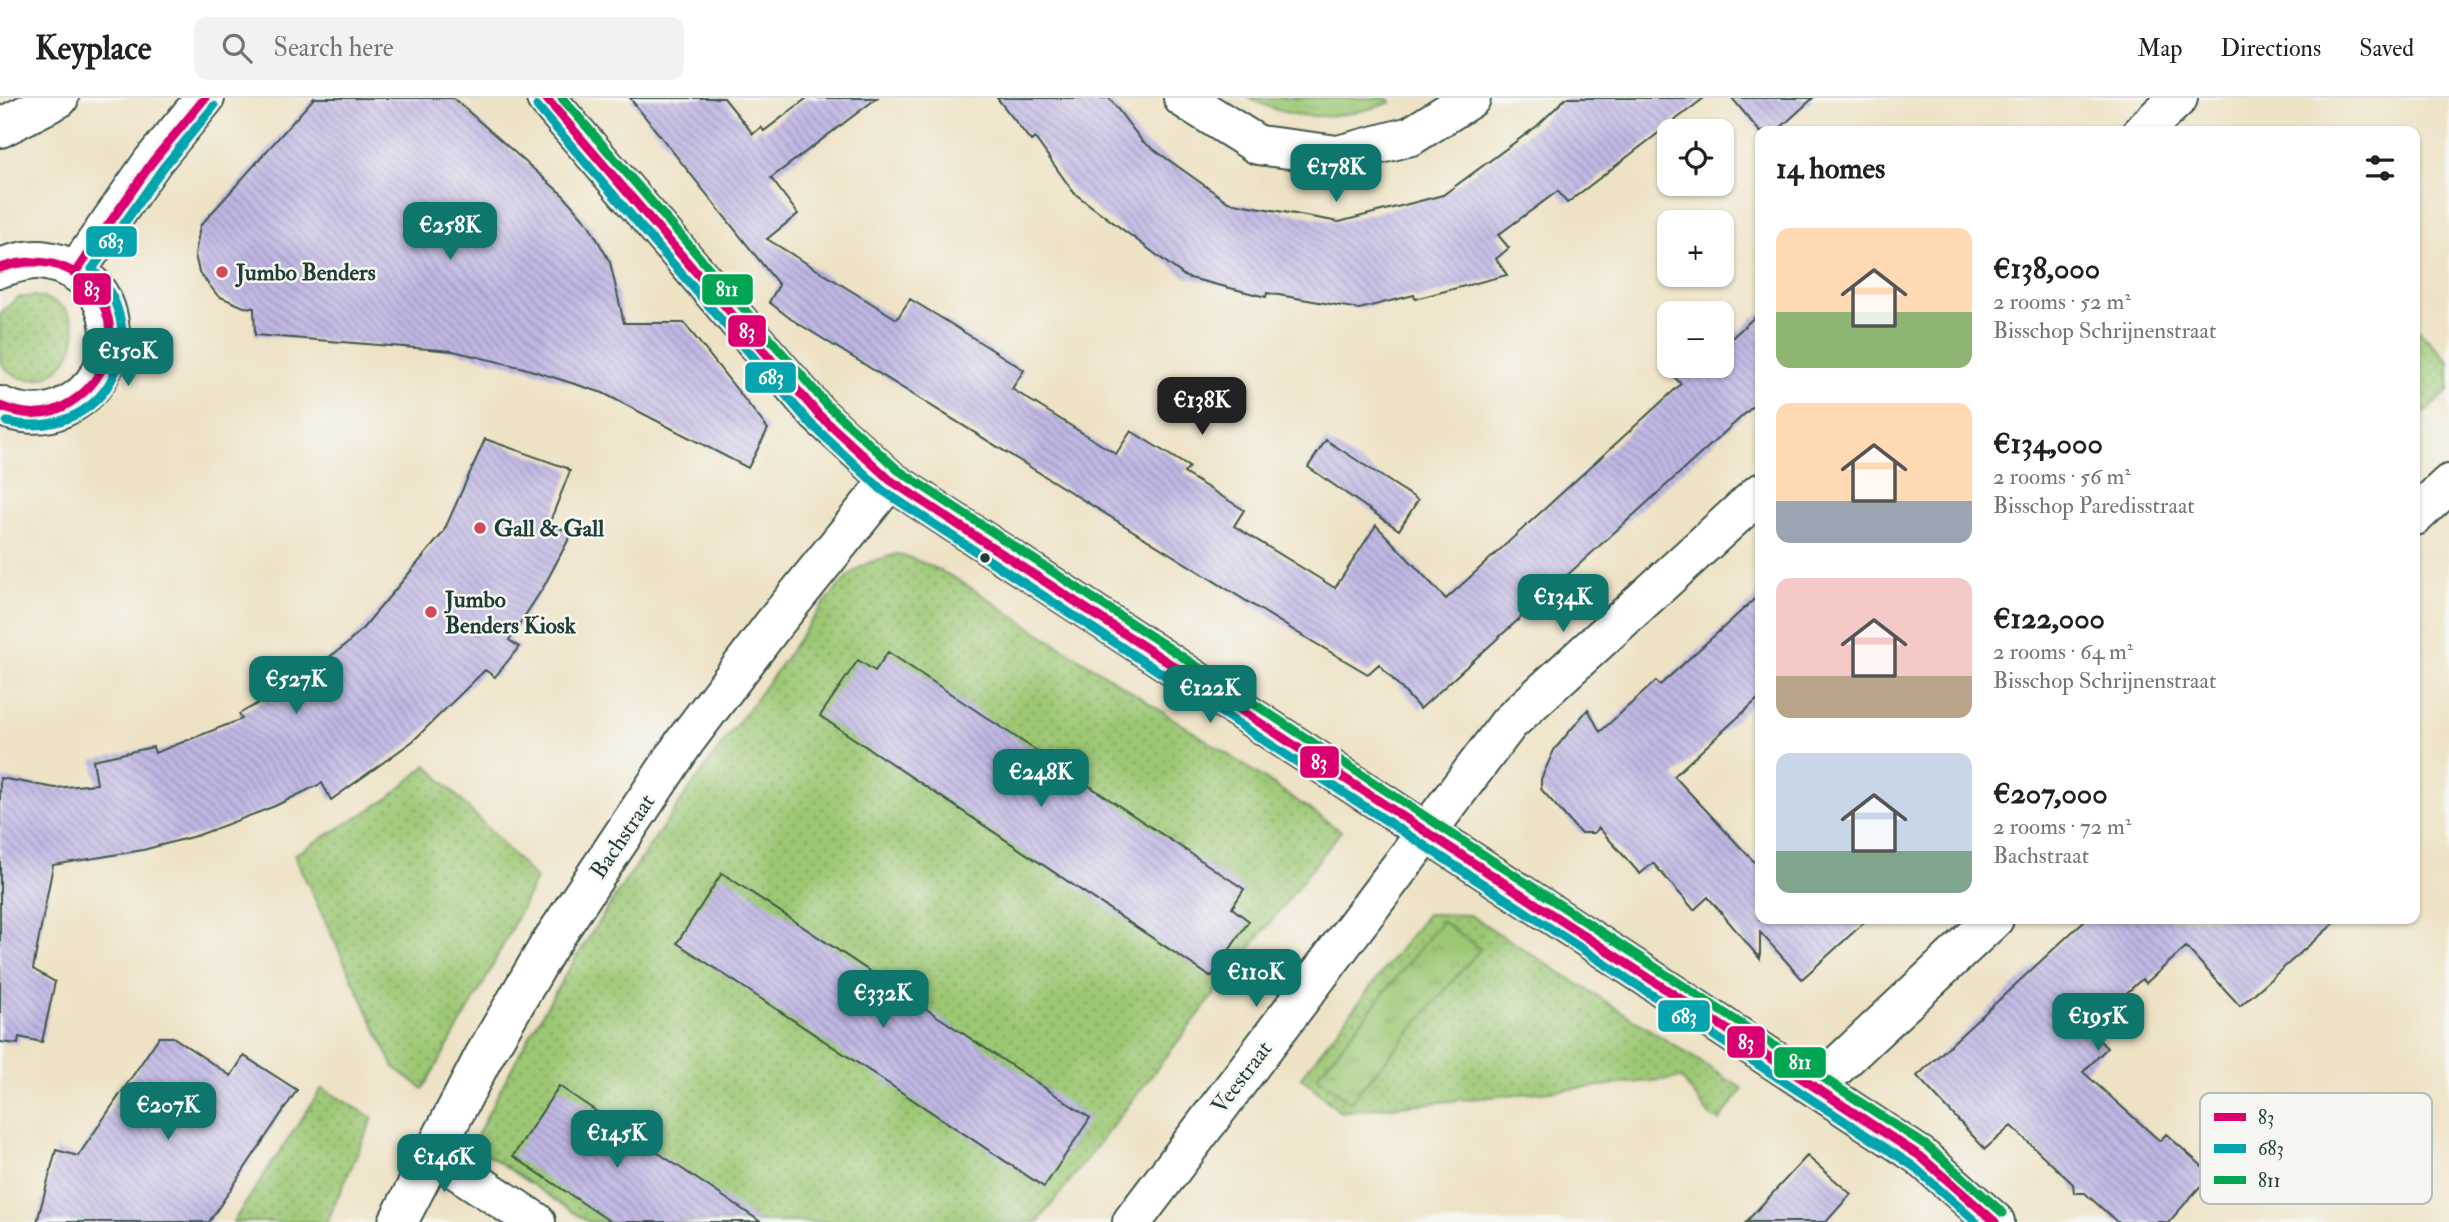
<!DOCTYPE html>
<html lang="en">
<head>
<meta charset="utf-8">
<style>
	body { margin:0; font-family:"IM FELL Double Pica",serif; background:#f2f2f2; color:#202124; height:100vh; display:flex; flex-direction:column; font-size:26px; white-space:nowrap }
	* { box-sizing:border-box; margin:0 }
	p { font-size:23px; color:#757577 }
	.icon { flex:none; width:38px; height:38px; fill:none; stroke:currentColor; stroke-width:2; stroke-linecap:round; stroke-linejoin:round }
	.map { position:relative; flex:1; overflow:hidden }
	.details { position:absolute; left:1755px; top:28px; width:665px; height:798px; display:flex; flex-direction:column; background:#fff; border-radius:14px; box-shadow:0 2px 5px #0004 }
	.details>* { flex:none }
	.buttons { position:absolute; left:1657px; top:21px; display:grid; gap:14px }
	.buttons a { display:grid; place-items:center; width:77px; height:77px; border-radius:14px; background:#fff; box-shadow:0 2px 5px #0004; font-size:35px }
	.price { position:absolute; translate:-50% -60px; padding:0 16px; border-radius:14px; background:#0f766e; color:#fff; font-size:23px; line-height:46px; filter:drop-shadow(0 2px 4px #0008) }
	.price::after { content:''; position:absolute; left:50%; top:42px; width:21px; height:16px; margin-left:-10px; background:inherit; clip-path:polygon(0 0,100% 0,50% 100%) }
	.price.on { background:#222; color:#fff }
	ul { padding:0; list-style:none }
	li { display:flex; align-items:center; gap:21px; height:175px; padding:0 21px }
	li span { display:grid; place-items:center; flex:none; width:196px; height:140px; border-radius:14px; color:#555 }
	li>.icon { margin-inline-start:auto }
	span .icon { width:84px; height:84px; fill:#fffc; stroke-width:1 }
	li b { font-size:30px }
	h2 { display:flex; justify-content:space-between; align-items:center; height:84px; padding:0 21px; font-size:30px }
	header { display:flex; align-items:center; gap:42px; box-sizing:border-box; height:98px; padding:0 35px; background:#fff; border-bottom:2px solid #e0e0e0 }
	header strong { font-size:33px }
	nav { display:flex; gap:38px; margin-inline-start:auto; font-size:24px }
	.search { width:490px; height:63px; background:#f2f2f2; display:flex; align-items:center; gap:18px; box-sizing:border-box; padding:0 24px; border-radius:14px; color:#757577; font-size:26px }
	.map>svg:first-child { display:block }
	.grass { fill:url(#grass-dots); stroke:#5e8254; stroke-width:2 }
	.park { fill:url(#park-tufts); stroke:#5e8254; stroke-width:2 }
	.building { fill:url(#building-back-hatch) }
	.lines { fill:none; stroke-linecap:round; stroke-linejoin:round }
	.minor-casing { stroke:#3e564a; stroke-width:42 }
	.minor { stroke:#fff; stroke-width:38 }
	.bus-1-casing { stroke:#f6f6f2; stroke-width:14 }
	.bus-2-casing { stroke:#f6f6f2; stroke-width:14 }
	.bus-3-casing { stroke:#f6f6f2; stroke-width:14 }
	.bus-1 { stroke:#da0070; stroke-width:9 }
	.bus-2 { stroke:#06a4ae; stroke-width:9 }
	.bus-3 { stroke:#00a651; stroke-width:9 }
	.poi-dot { fill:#d1495b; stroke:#f6f6f2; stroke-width:2.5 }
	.bus-dot { fill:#1f3d34; stroke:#f6f6f2; stroke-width:2.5 }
	.labels { text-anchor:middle; stroke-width:5; stroke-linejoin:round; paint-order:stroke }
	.poi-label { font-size:23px; font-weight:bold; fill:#1f3d34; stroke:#f6f6f2; text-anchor:start }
	.street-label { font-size:23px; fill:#1f3d34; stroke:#f6f6f2 }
	.key { fill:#f6f6f2; stroke:#b6beb9; stroke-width:2 }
	.key-label { font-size:19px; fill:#1f3d34 }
	.line-badge { stroke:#f6f6f2; stroke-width:2.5 }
	.badge-label { font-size:19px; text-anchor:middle; font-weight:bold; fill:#fff }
</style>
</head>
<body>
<header>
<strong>Keyplace</strong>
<div class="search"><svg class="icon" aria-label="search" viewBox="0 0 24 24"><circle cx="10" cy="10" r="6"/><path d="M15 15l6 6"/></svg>Search here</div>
<nav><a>Map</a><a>Directions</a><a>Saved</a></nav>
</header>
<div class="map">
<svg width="2449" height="1124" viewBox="0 0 2449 1124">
	<defs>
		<pattern id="grass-dots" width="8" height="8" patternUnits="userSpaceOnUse" patternTransform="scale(1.75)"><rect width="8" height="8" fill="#9cc773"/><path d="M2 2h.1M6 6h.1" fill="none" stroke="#7fa35f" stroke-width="1.8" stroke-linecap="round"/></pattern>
		<pattern id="park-tufts" width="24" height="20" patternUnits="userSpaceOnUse" patternTransform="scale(1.75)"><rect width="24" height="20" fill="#9cc773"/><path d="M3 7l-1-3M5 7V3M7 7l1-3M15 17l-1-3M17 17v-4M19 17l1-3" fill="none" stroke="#7fa35f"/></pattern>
		<pattern id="building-back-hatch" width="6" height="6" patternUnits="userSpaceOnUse" patternTransform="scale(1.75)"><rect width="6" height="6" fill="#c0b7e4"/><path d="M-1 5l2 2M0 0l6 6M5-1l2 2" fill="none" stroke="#9b96ba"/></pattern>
	</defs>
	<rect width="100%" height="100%" fill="#f6f6f2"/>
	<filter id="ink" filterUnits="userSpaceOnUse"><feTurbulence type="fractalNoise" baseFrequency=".0143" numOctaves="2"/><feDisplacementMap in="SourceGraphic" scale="14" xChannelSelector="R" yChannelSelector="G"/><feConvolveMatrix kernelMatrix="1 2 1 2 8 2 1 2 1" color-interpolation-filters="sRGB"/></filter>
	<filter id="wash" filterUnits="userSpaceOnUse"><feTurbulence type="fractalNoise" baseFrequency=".00686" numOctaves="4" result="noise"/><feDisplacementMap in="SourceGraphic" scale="28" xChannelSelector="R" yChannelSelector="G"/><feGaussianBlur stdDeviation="1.57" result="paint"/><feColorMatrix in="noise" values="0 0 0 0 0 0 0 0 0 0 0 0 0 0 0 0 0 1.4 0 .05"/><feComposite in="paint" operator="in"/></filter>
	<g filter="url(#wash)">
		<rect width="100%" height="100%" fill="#eee2c5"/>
		<path class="grass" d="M34,198c88,14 14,126 -34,66v-48l17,-16z
			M2415,228l34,36v28l-34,32z
			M897,456c51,13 100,52 144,80 102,64 202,129 300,197l-303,391h-450l-109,-73 -4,-9c80,-167 189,-319 300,-467 21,-29 58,-89 87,-107 10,-6 23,-8 35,-12z
			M427,667l109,114 -53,106 -60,104 -29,-22 -100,-212 95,-57z
			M1427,816l43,1 273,174 -24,32 -9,-5 -29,-38 -341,34 -39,-35z
			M322,990l51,30 -46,104h-94z"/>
		<path class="park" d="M1250,0h138l3,4c-45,17 -97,22 -141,-4z
			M1442,823l38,28 -130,153 -33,-26z"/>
		<g id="blocks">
			<path class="building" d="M314,0h139l111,98 25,29 21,37 14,61h60l84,106 -20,39 -145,-75 -79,-25 -71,-17 -198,-16 -1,-27 -10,-1 -26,-11 -19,-24 -4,-17 5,-29z
				M630,0h94l29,36 8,-7 3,4 43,-33h70l-106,80 27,36 -31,25 130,80 13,-20 38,23 76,48 -12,19 104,65 15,-23 58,36 -5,6 60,37 -10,16 101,62 41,-63 70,74 235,-215 -18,-20 7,-6v8h52v-19l38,-35v88l-340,309 -41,-45 -11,10 -70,-41 -507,-314 -22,-17 10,-17z
				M997,0h112l33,43 86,61 111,20 104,-27 94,-69 29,-28h138l-137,105 -9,-12 -60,44 11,13 -13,11 11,16 -92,24 -1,-4 -55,14 -92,-16 -1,4 -80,-20 -112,-84 -39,-55 -4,3z
				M1732,0h81l-36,33 -17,1z
				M485,341l82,29 3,3 -21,53 23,9 -29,55 -34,52 10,7 -24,30 -10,-7 -72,71 -82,59 -9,-17 -47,23 -76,29 -56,15 -90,15 -20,104 22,13 -13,60 -23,-5 -1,7 -18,-2v-264l55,10 42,-4 -4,-24 60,-13 2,6 87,-34 -3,-5 44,-25 51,-14 -10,-14 23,-17 16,-16 80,-95z
				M1326,342l92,60 -19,30 -91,-63z
				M1760,496v103l-86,79 86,92v51h108l-66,60 -42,-47v27l-52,-62 -14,13 -41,-47 -13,11 -41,-46 -5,5h-14l-39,-44v-10l13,-29 34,-41 12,23 56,-51 4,4z
				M888,554l356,237 -12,19 17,13 -38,56 -391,-261 38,-56 17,11z
				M722,775l368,245 -46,69 -367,-244z
				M2086,821h253l-99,87 -54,-59 -40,36 -4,-4 -54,49 19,20 -24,24 77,69 6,-7 45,40 -42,48h-52l-32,-29h-11l-1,-9 -62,-58 -26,23 -68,-73z
				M159,939h14l58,39 13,-20 53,34 -88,132h-172l19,-72 22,6z
				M559,988l25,17 177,119h-150l-98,-66z
				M1807,1058l44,38 -25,28h-80z"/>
		</g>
	</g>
	<g filter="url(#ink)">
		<use href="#blocks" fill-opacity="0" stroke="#3e564a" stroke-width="2"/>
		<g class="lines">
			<defs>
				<path id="minor" d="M546,0l272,316 72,66 1030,676 75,66
					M1183,0l75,47 80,10 73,-19 60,-38
					M0,30l59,-30
					M2143,33l35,-33
					M0,170c15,-5 31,-10 47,-7 77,13 85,116 15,147 -19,9 -43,7 -62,-2
					M76,173l77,-110 52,-63
					M2415,418l34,-32
					M1816,988l178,-167
					M431,1055l105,69
					M398,1124l86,-166 64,-109 138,-207 87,-115 117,-145
					M1132,1124l377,-499 251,-230"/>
			</defs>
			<use href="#minor" class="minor-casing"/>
			<use href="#minor" class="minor"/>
			<defs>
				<path id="bus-1" d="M546,0l272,316 72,66 1030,676 75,66
					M0,170c100,-33 150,83 71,134 -22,15 -47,14 -71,4
					M76,173l77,-110 52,-63"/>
				<path id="bus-2" d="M537,8l272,316 73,68 1031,676 63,56
					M7,324c96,22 154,-83 85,-153l71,-101 51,-62"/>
				<path id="bus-3" d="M562,0l265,307 71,65 1029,676 76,67"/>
			</defs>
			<use href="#bus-1" class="bus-1-casing"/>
			<use href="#bus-2" class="bus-2-casing"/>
			<use href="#bus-3" class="bus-3-casing"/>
			<use href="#bus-1" class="bus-1"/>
			<use href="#bus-2" class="bus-2"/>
			<use href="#bus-3" class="bus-3"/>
		</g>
	</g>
	<g class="poi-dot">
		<circle cx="222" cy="174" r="7"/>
		<circle cx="480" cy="430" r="7"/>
		<circle cx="431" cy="514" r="7"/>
	</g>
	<circle class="bus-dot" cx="985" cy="460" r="6"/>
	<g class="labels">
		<g class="poi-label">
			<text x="236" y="182">Jumbo Benders</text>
			<text x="494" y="438">Gall &amp; Gall</text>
			<text x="445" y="509">Jumbo<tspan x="445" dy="26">Benders Kiosk</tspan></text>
		</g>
		<g class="street-label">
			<text transform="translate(622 738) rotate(-56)" y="8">Bachstraat</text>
			<text transform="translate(1241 979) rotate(-53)" y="8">Veestraat</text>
		</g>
	</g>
	<rect x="2200" y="995" width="232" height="111" rx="10" class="key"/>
	<rect x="2214" y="1015" width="32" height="8" fill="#da0070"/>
	<rect x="2214" y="1046" width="32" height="9" fill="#06a4ae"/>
	<rect x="2214" y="1078" width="32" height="8" fill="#00a651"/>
	<g class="key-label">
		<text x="2258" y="1026">83</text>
		<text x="2258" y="1057">683</text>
		<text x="2258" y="1089">811</text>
	</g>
	<g class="line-badge">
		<rect x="85" y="127" width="53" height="33" rx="7" fill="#06a4ae"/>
		<rect x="72" y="174" width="40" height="34" rx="7" fill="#da0070"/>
		<rect x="701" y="175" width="53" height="33" rx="7" fill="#00a651"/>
		<rect x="727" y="216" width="40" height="34" rx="7" fill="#da0070"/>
		<rect x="744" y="263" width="53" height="33" rx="7" fill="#06a4ae"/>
		<rect x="1299" y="647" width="41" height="34" rx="7" fill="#da0070"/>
		<rect x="1657" y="901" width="54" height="34" rx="7" fill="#06a4ae"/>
		<rect x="1726" y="927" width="40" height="34" rx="7" fill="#da0070"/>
		<rect x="1773" y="948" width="54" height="33" rx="7" fill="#00a651"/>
	</g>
	<g class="badge-label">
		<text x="111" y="150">683</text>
		<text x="92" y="198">83</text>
		<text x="727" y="198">811</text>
		<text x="747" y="240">83</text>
		<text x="771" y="286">683</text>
		<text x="1319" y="671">83</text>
		<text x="1684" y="925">683</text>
		<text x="1746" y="951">83</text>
		<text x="1800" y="971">811</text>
	</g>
</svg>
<div class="buttons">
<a><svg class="icon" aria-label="locate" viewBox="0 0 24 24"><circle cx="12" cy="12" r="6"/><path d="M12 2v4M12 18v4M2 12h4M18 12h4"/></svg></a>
<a>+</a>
<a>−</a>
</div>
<b class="price" style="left:1336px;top:106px">€178K</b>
<b class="price" style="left:450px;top:164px">€258K</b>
<b class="price" style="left:128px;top:290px">€150K</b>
<b class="price on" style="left:1202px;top:339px">€138K</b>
<b class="price" style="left:1563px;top:536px">€134K</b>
<b class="price" style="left:296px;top:618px">€527K</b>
<b class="price" style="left:1210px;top:627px">€122K</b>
<b class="price" style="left:1041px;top:711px">€248K</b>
<b class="price" style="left:1256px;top:911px">€110K</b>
<b class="price" style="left:883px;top:932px">€332K</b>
<b class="price" style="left:2098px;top:955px">€195K</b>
<b class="price" style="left:168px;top:1044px">€207K</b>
<b class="price" style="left:617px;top:1072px">€145K</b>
<b class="price" style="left:444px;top:1096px">€146K</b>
<section class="details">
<h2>14 homes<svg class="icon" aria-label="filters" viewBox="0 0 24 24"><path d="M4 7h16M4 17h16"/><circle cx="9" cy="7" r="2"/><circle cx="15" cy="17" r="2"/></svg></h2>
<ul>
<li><span style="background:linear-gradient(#ffd9b3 60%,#8fb573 0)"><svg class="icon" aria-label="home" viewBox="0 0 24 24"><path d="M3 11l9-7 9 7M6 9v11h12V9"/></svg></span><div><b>€138,000</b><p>2 rooms · 52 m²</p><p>Bisschop Schrijnenstraat</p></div></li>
<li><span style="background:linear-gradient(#ffd9b3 70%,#9aa5b1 0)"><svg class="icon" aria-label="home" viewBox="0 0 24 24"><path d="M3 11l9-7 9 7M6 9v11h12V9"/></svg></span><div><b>€134,000</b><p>2 rooms · 56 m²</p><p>Bisschop Paredisstraat</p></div></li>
<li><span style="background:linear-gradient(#f6c9c9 70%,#b9a48a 0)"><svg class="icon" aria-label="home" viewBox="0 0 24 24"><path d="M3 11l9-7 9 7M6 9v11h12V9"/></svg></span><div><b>€122,000</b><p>2 rooms · 64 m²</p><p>Bisschop Schrijnenstraat</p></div></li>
<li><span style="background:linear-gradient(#c9d6e8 70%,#7fa58c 0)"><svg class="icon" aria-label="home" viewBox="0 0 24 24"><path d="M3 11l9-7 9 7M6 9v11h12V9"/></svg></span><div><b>€207,000</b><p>2 rooms · 72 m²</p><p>Bachstraat</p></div></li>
</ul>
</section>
</div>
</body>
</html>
